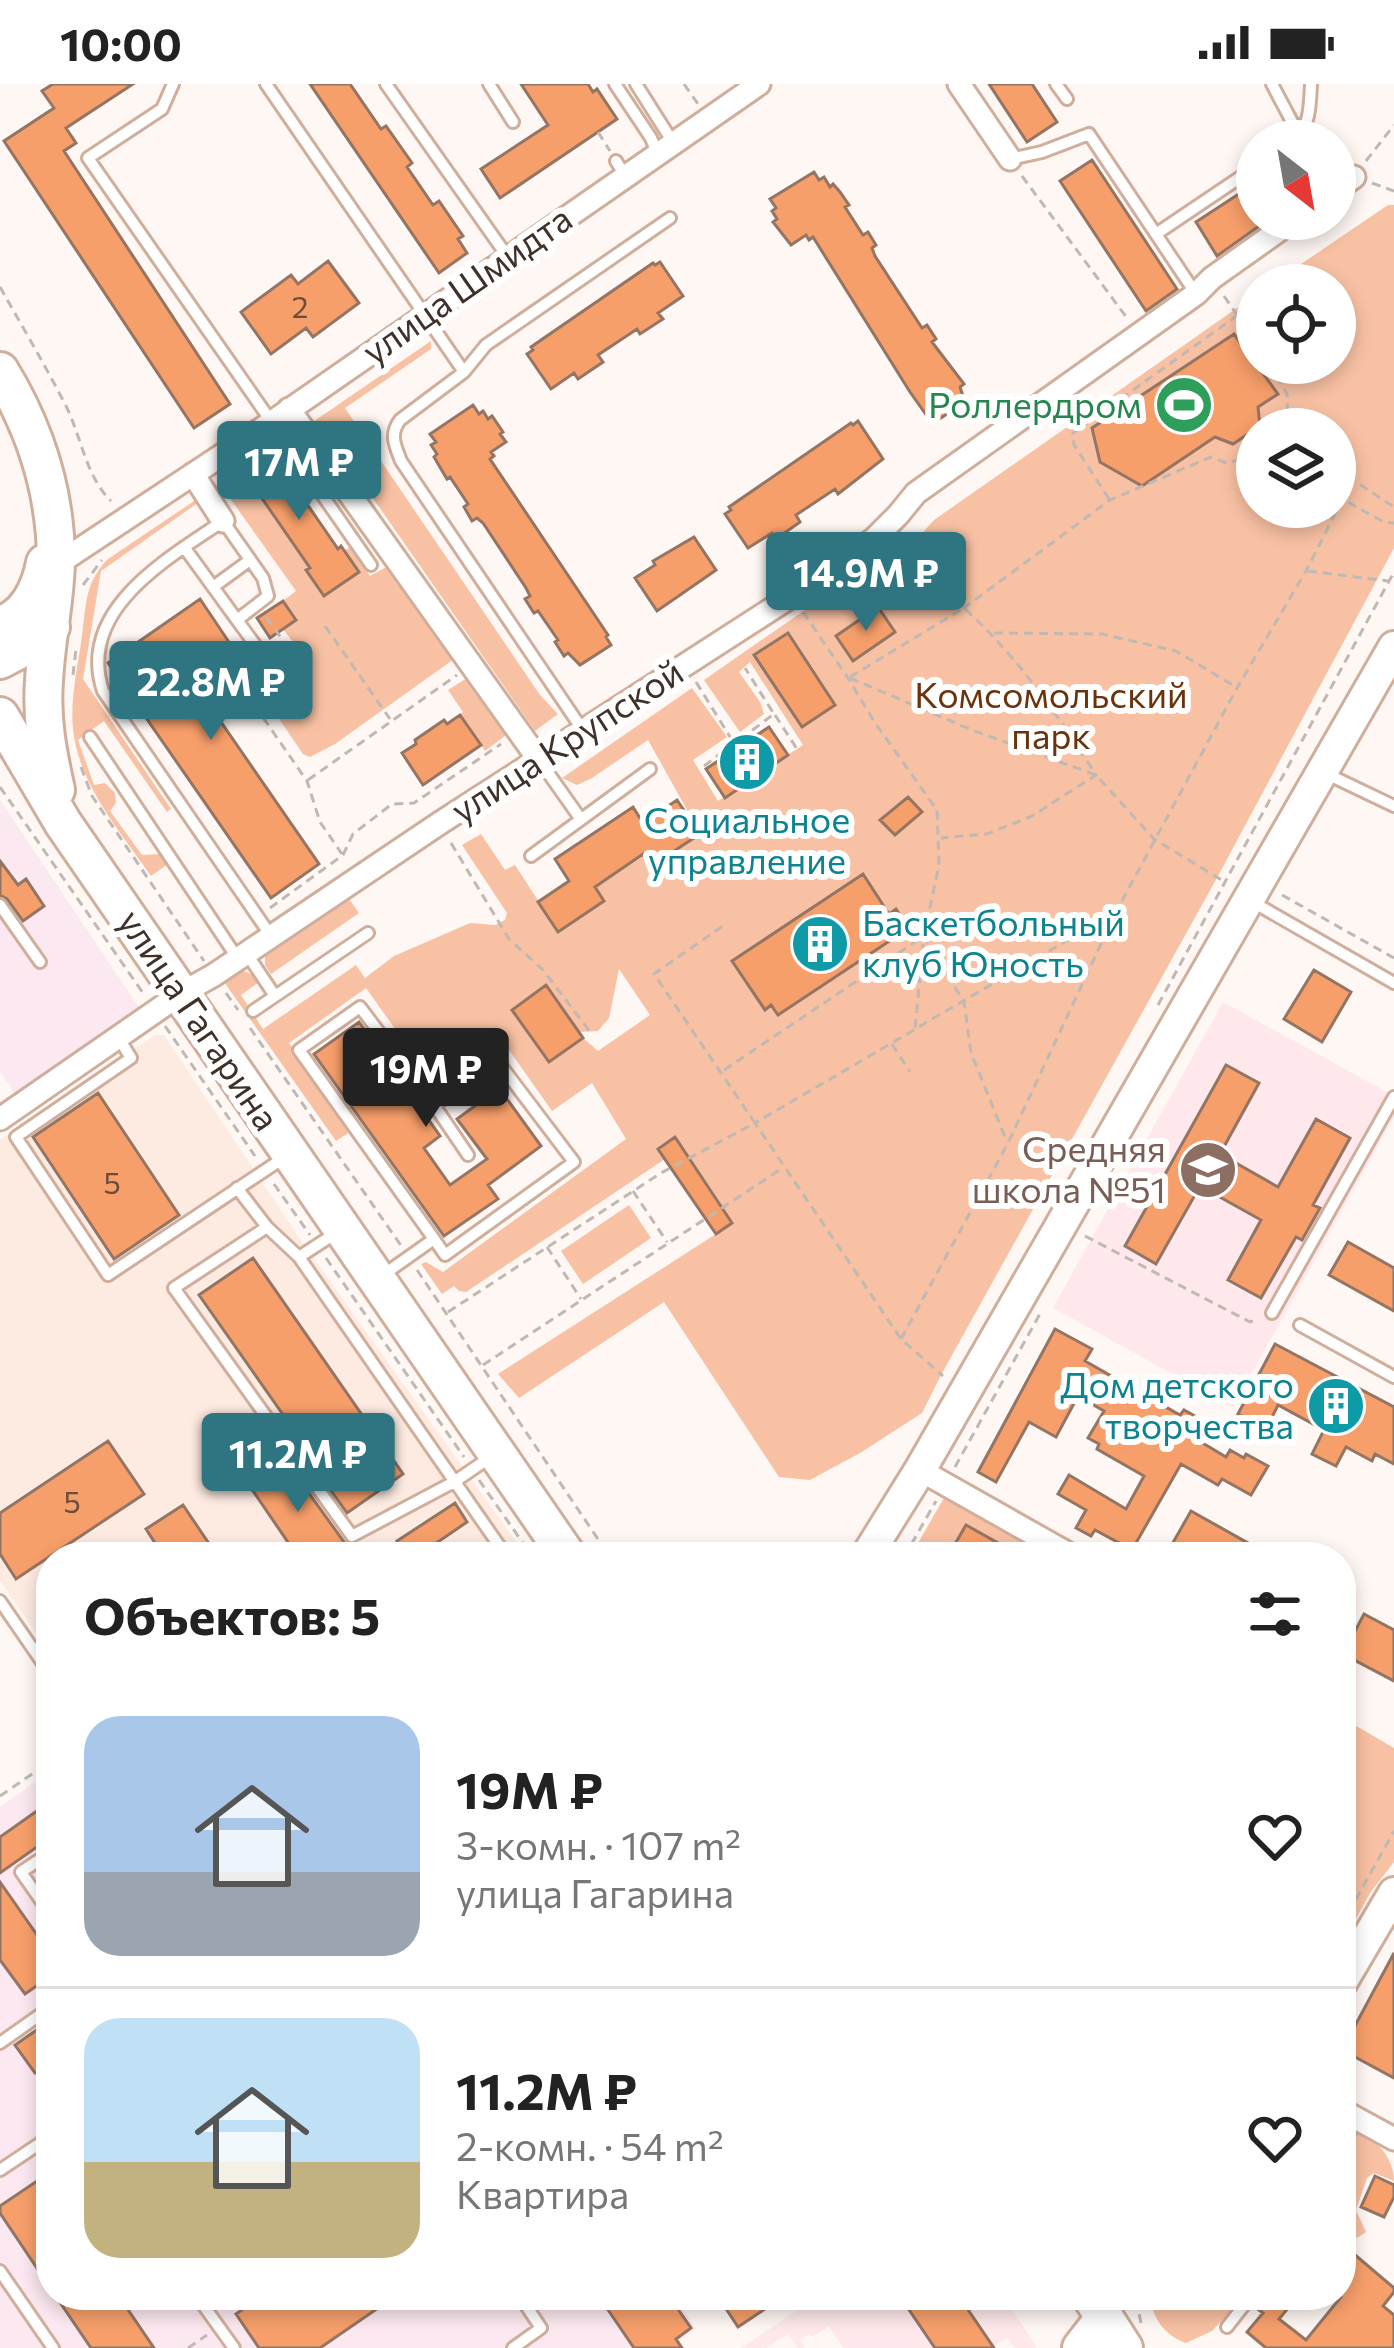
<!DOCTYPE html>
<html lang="ru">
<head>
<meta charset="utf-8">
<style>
	body { margin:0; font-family:Commissioner,sans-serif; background:#f6f6f6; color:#222; height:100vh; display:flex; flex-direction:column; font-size:45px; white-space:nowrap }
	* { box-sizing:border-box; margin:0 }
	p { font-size:39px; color:#767676 }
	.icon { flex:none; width:66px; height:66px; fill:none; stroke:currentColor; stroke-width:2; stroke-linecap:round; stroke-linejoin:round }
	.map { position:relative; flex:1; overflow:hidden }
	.sheet { position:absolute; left:36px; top:1458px; width:1320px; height:768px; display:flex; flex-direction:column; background:#fff; border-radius:48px; box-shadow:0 6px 18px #0003 }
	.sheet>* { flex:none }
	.needle { width:78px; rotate:149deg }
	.tools { position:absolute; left:1236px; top:36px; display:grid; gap:24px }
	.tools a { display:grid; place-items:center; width:120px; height:120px; border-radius:50%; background:#fff; box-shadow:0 6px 18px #0003; font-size:60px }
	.price { position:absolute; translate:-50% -102px; padding:0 27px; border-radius:12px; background:#2e7581; color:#fff; font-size:39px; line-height:78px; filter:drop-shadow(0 3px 6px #0008) }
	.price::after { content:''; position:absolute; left:50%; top:72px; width:36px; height:27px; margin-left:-18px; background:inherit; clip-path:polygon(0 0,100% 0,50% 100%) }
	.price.current { background:#222; color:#fff }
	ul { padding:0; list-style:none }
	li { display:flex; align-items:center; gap:36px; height:300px; padding:0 48px }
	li+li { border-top:3px solid #e0e0e0 }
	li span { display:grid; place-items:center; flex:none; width:336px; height:240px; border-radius:36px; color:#555 }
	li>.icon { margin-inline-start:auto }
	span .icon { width:144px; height:144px; fill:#fffc; stroke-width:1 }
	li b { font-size:51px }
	h2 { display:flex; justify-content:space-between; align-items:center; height:144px; padding:0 48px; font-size:51px }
	.status { display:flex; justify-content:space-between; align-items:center; height:84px; padding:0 60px; background:#fff; direction:ltr }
	.status svg { height:33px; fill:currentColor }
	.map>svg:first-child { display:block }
	.built { fill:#fdebe2 }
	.industrial { fill:#fce8f0 }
	.education { fill:#fee8eb }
	.green { fill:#f8c1a3; fill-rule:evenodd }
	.building { fill:#f79f6b; stroke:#947463; stroke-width:3 }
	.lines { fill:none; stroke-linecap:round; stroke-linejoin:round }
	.lane-casing { stroke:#d0ae9c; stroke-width:16 }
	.street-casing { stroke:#d0ae9c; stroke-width:27 }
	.secondary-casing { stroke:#d0ae9c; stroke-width:36 }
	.primary-casing { stroke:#d0ae9c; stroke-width:42 }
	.path { stroke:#c0b8b2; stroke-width:3; stroke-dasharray:9 6; stroke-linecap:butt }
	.lane { stroke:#fff; stroke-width:10 }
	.street { stroke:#fff; stroke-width:21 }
	.secondary { stroke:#fff; stroke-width:30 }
	.primary { stroke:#fff; stroke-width:36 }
	.labels { text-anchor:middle; stroke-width:12; stroke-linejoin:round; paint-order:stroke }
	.number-label { font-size:30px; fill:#6c4c3a }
	.street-label { font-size:36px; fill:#3e3129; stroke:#fff }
	.leisure-label { font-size:36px; fill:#27864d; stroke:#fff; text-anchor:end }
	.park-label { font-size:36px; fill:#6a330c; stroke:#fff }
	.culture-label { font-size:36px; fill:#0d838f; stroke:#fff }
	.education-label { font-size:36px; fill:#785e54; stroke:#fff; text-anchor:end }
</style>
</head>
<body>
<div class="status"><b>10:00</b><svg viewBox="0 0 49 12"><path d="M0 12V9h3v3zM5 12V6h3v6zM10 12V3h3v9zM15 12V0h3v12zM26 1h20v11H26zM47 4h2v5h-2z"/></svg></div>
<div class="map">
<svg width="1394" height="2264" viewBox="0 0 1394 2264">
	<rect width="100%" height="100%" fill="#fef7f3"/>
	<path class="built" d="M155,951h9l140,210 223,312h-476v97l-51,-73v-441l90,-63z"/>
	<path class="industrial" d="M0,716l140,209 -125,85 -15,-23z
		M51,1687v524h623l22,34 -27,19h-669v-541z"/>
	<path class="education" d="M1223,918l171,94v21l-161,290 -180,-99z
		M820,2211h58l2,3 6,-3h13l36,53h-91l-15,-22 -17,11 -3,-3 -9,6 5,8h-7l-10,-14 -22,14h-25z
		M958,2211h45l34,53h-22l-8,-10 -16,10z"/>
	<path class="green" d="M1388,121h6v343l-176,328 -277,499 -19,38 -62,40 -50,27 -31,-3 -115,-175 -145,96 -21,-24 218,-140 -51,-75 -199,133 -7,-1 -5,-5 -12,8 -21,-30 5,-2 17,10 183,-133 -34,-56 -40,28 -55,-78 -67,45 -64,-90 -77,55 61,89 -14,9 -114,-162c16,-10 24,-12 37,3l-18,13 22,34 93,-64 9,13 29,-22 76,-33 25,2 10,-5 2,-7 -45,-68 19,-11 24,36 10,-5 43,66 46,-30 -9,-14 48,-33 9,12 48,-33 -52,-93 -56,38 -15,7 -15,-7 130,-90 35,49 -34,23 25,41 85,-56 -53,-83 -11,10 21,30 4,12 -24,18 -36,-52 98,-68 115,-73 17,-19 323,-226v69h78v-78h-65zM1257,345h78v78h-78zM619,885l31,46 -52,36 -15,-13 -34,23 -37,-51 34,-24 33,46 19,-1 11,-13z
		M431,257v8l-86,59 195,287 18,19 -23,17 -213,-306 -8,4 -4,-5z
		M240,388l16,24 3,-2 51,74 -3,3 17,25 35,-23 -15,-22 6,-4 20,29 20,-11 64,94 -119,85 -25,13 -7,-3 -51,-75 43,-34 -12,-16 13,-9 -13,-19 13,-10 -74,-104z
		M200,413l2,3 -101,71 -18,108 88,130 -4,3 -63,-91 -26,19 16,45 11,-2 10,10 1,10 -6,8 32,44 20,-1 6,10 -17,12c-31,-45 -72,-91 -78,-147 -3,-31 5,-63 9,-93 4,-31 3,-54 26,-77z
		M467,594l39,57 -21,16 -25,-36 3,-3 -15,-22z
		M347,812l12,17 -88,61 -6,-9v-12z
		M629,1121l22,33 -68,46 -22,-33z
		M948,1407l114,66h-152z
		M1341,1633l53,31v114l-24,31 -20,37 -9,4z
		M1341,2031c24,18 53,35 53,66l-20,-8 -7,5 -11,32 10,22c-10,8 -15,8 -25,2z
		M1150,2211h95l-33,36 -26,12c-22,-8 -34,-25 -36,-48z"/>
	<path class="building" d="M53,0h80l-67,44 10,15 -12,8 166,253 -36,24 -190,-287 50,-33 -12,-17z
		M310,0h40l31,45 5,-3 26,37 -5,4 26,38 6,-4 24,35 -5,3 9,14 -28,20z
		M521,0h67l5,8 4,-3 20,30 -117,79 -19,-29 67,-44z
		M989,0h43l25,38 -30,20z
		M1092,76l85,129 -31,22 -86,-130z
		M814,88l5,8 5,-3 6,10 3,-3 7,8 9,13 -4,2 18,28 5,-3 8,13 -4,3 3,8 47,72 5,-3 9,14 -4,3 32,42 -4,3 5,15 -30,20 -5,-8 -3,2 -17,-24 -97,-155 -4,3 -3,-5 -15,10 -18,-23 4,-3 -5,-8 4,-3 -6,-9z
		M1257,98v37h12l-52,37 -21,-34z
		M328,177l31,42 -46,34 -7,-9 -35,26 -30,-42 50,-37 7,9z
		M660,178l23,34 -25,17 5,6 -23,15 -3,-5 -39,26 5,7 -25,17 -4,-6 -23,16 -24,-35 6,-4 -2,-3 122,-84 2,2z
		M1234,250l44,60 -20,13 2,19 -27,18 -18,-7 -73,49 -42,-24 -8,-34z
		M473,321l6,9 4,-3 5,8 4,-3 11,16 -3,2 6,8 -15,10 3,4 -4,3 118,176 -2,2 5,8 -31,20 -12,-12 -4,3 -9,-14 3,-2 -20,-29 -4,2 -9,-14 5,-3 -4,-8 -43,-65 -6,-5 -5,3 -8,-14 4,-3 -18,-27 -3,2 -13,-22 3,-3 -6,-9 5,-3 -6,-8z
		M858,337l25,38 -45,35 -3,-5 -39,26 4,7 -24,17 -4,-6 -24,15 -23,-34 6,-4 -2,-3 122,-84 2,2z
		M274,365l16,24 -3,2 51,74 3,-3 18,26 -35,24 -18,-26 4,-2 -51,-74 -3,3 -16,-25z
		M694,453l22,33 -59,41 -22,-33 20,-13 -2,-4z
		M200,515l35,52 -43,29 127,184 -48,34 -163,-235z
		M283,517l13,19 -26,18 -13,-20z
		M878,523l17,25 -42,29 -17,-25z
		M788,549l47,72 -33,22 -48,-72z
		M460,631l21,30 -58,40 -21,-32 14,-9 -1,-4 29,-20 3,4z
		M769,643l19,28 -63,43 -19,-29z
		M908,713l14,15 -27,23 -15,-15z
		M677,716l23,34 -49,32 -8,-12 -48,33 9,14 -46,31 -20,-30 31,-21 -14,-22 78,-52 10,16z
		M0,777l18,24 8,-6 18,27 -21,15 -16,-22 -7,-4z
		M863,790l26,40 7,-5 13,19 -131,87 -7,-10 -6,5 -33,-49z
		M1314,886l37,22 -29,50 -38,-23z
		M546,901l37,53 -34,24 -37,-52z
		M359,938l81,114 -16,12 26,37 37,-26 -30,-40 42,-31 42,58 -53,39 10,14 -54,37 -130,-182z
		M1226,981l33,18 -39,71 58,33 38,-68 34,19 -37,67 7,3 -18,32 -6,-3 -35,61 -33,-18 33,-60 -61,-34 -44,78 -31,-18z
		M98,1009l81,122 -65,44 -81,-122z
		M675,1053l57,86 -16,11 -58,-85z
		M1348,1158l46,26v43l-65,-36z
		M253,1174l150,216 -56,39 -46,-64 4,-3 -106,-151z
		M1055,1245l37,20 -7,12 95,54 4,-5 27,15 -10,17 25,15 4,-7 14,8 2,-4 22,12 -17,29 -29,-16 -4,6 -37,-21 -49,86 -37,-20 -4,6 -15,-8 10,-18 -28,-16 11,-19 57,34 18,-33 -47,-27 2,-5 -11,-6 16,-27 -26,-15 -22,41 -27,-15 -33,60 -18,-10z
		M1275,1260l119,63v57l-19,-10 -3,7 -26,-14 -10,19 -24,-12 12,-24 -46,-25 -12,24 -28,-15z
		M108,1357l36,53 -128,85 -16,-25v-41z
		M285,1376l59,82 14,15h-60l-49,-72z
		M455,1419l12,19 -35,24 3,5 -9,6h-19l-10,-16z
		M183,1421l35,52h-54l-18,-28z
		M1191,1427l82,46h-98l-8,-4z
		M966,1441l57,32h-61l-11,-6z
		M1364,1530l30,16v51l-51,-27z
		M51,1717v36l-51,36v-36z
		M0,1798l51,73v21l-26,18 -25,-34z
		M1394,1869v125l-52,-28z
		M51,1936v42l-16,11 -20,-28z
		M1375,2092l19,9v12l-10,20 -23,-10z
		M40,2095l11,16v94l-51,-76v-7z
		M1341,2159l53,45v4l-11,14 11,9v33h-128l-19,-16 16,-19 -8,-6 7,-12h37l-20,24 27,21 35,-43z
		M55,2211h63l36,53h-63z
		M242,2211h155l-77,53h-61l-23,-34 13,-9z
		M598,2211h48l7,10 15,-10 23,33 -15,11 6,9h-48z
		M717,2211h69l-48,32z
		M899,2211h59l36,53h-59z"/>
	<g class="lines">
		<defs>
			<path id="lane" d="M173,0l-11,25 -74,49 283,407
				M266,0l198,288 -64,48c-11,15 -5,25 1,41l183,271
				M386,0l121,172
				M489,0l24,38
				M615,0l36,54 7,17
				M636,0l38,60
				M1056,0l11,15
				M1272,0l28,53
				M1295,57c15,-14 15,-37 16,-57
				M1010,75l32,-7 47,-18 107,160
				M616,77l10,16
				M1156,150l101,-68
				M464,288l22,-27 184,-127
				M184,463l53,73 31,-24 -5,-18 -40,-57c-56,38 -147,89 -120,170l168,245
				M213,503l37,-27
				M237,536l30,41
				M90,653l148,222
				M539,676l41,58
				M1327,690l67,32
				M531,772l119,-87
				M1251,817l143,82
				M0,821l40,57
				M247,870l28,42
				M253,927l115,-78
				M118,953l13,21 -115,79 92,138 177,-118
				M434,1021l-74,-98 -61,43 135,189
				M237,1104l30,39 32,30 208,300
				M267,1143l-93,61 178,248 102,-54 38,-26
				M299,1173l40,-26
				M383,1191l51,-36 11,16 129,-93 -75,-99 -65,42 34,50
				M1272,1229l122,-216
				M1300,1241l94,52
				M0,1517l51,74
				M51,1768l-30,20 30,43
				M0,1959l51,-36
				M1341,2067l15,-32
				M0,2086l51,-34
				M0,2187l53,77
				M196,2211l38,53
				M692,2211l1,2
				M1227,2243l25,-32
				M513,2264l28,-20 -22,-33"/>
			<path id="street" d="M959,0l51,75
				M1335,106l19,-13
				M289,325l250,351
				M193,390l30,47
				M56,481l216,-143 487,-338
				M0,1035l182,-126 32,-18 226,-152 352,-227 82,-57 24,-24 18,-22 280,-199 16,-16 83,-59
				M920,1386l154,87
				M1341,2026l53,29"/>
			<path id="secondary" d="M866,1473l54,-87 474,-823
				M1341,1899l53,-90"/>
			<path id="primary" d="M0,287c36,59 56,122 56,191 -1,40 -10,79 -12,119 -3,38 4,73 12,109
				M0,541c27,-8 40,-36 45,-62
				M0,576l23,-12 28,-21
				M0,632l63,107 505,734
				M1090,2211l34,53
				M1081,2264l24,-31"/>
		</defs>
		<use href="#lane" class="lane-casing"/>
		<use href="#street" class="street-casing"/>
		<use href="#secondary" class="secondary-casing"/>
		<use href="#primary" class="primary-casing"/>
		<path class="path" d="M684,0l14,20
			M598,48l12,19
			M1366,77l28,-36
			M1022,92l105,142
			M1372,99l22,8
			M0,203c22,39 45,78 66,119 15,30 20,71 45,95
			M1224,212l33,48
			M1269,279l18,31 1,35
			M1251,376l6,15
			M1335,384l59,39
			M1335,411l49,27 10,1
			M1109,415l-35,-54 -1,-12 165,-118
			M1284,423h13
			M912,449l52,75 146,-108 101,-43 16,6 30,-8
			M1308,487l80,10
			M83,501l19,-25
			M803,528l45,66 27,45 62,87 2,55 -15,71 -9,93 201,-117 121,-224 69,-117 36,-71
			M266,533l18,25 1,4 -7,7
			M325,542l65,93
			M994,549l108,1 74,17 60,36
			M257,586l-14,14 1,6 63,91 13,41 22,32
			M73,591l3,-26
			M850,593l114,-69c53,48 94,107 132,167l-64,41 -45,18 -46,4
			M850,594l122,52 124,45 58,64 71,43
			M696,598l36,58
			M775,631l22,34
			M704,682l70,-52 -29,-46
			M81,683l11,29 112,165
			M308,696l149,-105
			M0,703l143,206
			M451,759l58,96 34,31 48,63
			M1282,811l112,63
			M270,824l73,-53 10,-21 39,-30 22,-1 87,-59
			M226,909l12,17
			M1158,921l236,-433
			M165,942l90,130
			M250,944l152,219
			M914,946l-159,93 146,216 42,37
			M892,960l18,28
			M724,986l200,-134 40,66 7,51 36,89
			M274,1100l36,51
			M633,1107l34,51
			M1085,1152l165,86 8,-3
			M547,1163l34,52
			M326,1174l138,199
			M417,1186l193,287
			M448,1228l213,-139 94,-50 -101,-149 73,-51
			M901,1255l107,-196 107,-229
			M483,1281l298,-196
			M955,1383l86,-155
			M479,1396l53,76
			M904,1473l32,-56
			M0,1712l51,-35
			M1341,1842l53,-95
			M1141,2239l-4,-20 6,-8
			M188,2264l19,-13"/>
		<use href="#lane" class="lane"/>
		<use href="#street" class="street"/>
		<use href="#secondary" class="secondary"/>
		<use href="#primary" class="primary"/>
	</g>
	<defs>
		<symbol id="stadium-disc" viewBox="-11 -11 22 22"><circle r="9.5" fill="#2e9e5b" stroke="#fff"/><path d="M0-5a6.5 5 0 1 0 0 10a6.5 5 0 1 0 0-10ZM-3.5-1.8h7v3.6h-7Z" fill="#fff"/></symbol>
		<symbol id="building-disc" viewBox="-11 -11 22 22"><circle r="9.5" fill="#0f9aa8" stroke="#fff"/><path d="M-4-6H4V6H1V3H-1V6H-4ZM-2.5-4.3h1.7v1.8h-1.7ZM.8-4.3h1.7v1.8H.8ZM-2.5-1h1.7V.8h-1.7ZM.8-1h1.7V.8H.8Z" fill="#fff"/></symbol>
		<symbol id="school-disc" viewBox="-11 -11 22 22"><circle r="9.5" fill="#8d6e63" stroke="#fff"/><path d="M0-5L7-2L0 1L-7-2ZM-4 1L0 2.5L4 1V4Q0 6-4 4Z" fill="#fff"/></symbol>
	</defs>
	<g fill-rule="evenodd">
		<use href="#stadium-disc" x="1151" y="288" width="66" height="66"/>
		<use href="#building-disc" x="714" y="645" width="66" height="66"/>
		<use href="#building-disc" x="787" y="827" width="66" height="66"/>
		<use href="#school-disc" x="1175" y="1053" width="66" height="66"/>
		<use href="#building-disc" x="1303" y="1289" width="66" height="66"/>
	</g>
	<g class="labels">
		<g class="number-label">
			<text x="300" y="234">2</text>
			<text x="112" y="1110">5</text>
			<text x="72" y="1429">5</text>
		</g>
		<g class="street-label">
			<text transform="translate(467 201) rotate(-35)" y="13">улица Шмидта</text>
			<text transform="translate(567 657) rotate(-33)" y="13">улица Крупской</text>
			<text transform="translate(199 936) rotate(56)" y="13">улица Гагарина</text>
		</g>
		<g class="leisure-label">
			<text x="1142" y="334">Роллердром</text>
		</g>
		<g class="park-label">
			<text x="1051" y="624">Комсомольский<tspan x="1051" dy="41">парк</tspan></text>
		</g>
		<g class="culture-label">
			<text x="747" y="749">Социальное<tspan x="747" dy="41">управление</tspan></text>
			<text x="862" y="852" text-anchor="start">Баскетбольный<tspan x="862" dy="41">клуб Юность</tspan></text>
			<text x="1294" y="1314" text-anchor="end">Дом детского<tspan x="1294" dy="41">творчества</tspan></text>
		</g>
		<g class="education-label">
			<text x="1166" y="1078">Средняя<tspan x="1166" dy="41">школа №51</tspan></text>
		</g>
	</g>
</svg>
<div class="tools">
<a><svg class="needle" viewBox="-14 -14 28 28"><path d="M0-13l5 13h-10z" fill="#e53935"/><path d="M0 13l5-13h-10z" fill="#767676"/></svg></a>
<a><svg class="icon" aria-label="locate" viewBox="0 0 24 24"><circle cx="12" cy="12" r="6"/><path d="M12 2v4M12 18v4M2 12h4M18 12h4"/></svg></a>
<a><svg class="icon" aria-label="layers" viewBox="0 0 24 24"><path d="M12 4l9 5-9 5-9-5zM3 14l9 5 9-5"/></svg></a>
</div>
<b class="price" style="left:299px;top:439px">17M ₽</b>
<b class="price" style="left:866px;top:550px">14.9M ₽</b>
<b class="price" style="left:211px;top:659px">22.8M ₽</b>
<b class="price current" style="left:426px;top:1046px">19M ₽</b>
<b class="price" style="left:298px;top:1431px">11.2M ₽</b>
<section class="sheet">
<h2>Объектов: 5<svg class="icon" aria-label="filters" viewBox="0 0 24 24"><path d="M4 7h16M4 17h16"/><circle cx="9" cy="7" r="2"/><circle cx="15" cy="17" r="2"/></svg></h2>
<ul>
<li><span style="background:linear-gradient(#a9c7e8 65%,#9aa5b1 0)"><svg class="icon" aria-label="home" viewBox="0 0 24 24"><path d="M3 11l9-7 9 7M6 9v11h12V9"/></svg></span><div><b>19M ₽</b><p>3-комн. · 107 m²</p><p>улица Гагарина</p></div><svg class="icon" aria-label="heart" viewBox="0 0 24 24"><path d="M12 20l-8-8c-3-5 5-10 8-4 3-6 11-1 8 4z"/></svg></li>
<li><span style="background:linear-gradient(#bfe0f5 60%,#c2b280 0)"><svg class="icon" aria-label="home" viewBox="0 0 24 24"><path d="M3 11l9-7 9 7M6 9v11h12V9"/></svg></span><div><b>11.2M ₽</b><p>2-комн. · 54 m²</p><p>Квартира</p></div><svg class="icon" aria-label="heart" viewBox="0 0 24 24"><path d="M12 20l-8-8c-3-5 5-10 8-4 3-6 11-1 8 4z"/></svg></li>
</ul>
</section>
</div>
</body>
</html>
